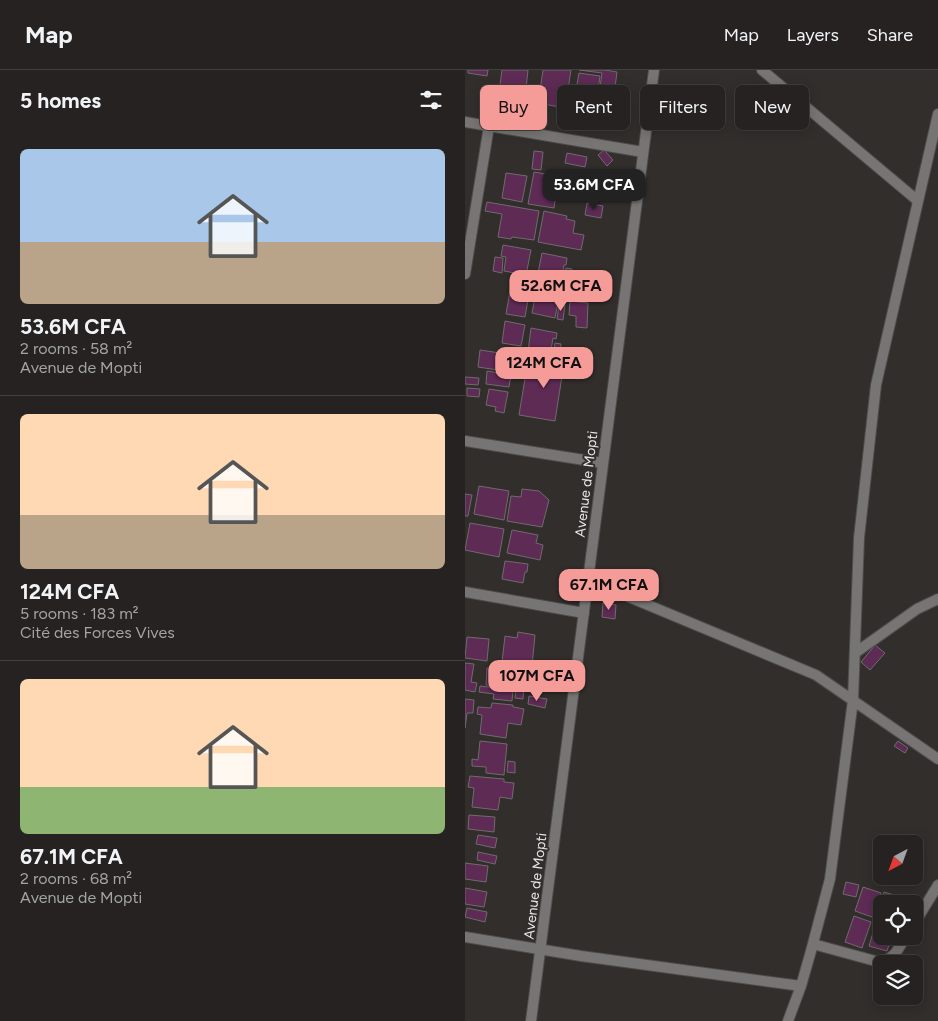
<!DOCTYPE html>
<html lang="en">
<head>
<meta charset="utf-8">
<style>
	body { margin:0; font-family:Figtree,sans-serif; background:#312f2e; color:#f1f3f6; height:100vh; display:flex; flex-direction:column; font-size:19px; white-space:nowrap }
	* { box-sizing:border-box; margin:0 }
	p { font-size:16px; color:#a3a4a5 }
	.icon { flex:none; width:28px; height:28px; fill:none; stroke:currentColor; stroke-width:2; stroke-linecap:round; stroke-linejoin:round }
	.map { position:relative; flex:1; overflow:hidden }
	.drawer { display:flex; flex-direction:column; background:#252221; width:465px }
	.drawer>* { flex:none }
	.banner { position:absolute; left:15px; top:15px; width:382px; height:45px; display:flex; gap:10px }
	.needle { width:32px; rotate:221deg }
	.fabs { position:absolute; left:408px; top:765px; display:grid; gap:10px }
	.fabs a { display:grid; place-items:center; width:50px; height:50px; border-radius:8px; background:#252221; box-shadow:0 2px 12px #0003,0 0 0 1px #423f3f; font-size:25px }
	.price { position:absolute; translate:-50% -42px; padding:0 11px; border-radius:10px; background:#f59b98; color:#111; font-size:16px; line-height:32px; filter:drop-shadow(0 1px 2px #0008) }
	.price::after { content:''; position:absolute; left:50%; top:30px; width:15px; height:11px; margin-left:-8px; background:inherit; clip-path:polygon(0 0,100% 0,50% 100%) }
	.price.on { background:#222; color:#fff }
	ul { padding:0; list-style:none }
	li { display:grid; align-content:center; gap:10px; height:265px; padding:0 20px }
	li+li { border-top:1px solid #423f3f }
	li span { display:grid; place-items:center; height:155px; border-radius:8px; color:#555 }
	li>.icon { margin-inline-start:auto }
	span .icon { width:90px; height:90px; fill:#fffc; stroke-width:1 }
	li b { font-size:21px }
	h2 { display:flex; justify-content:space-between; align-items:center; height:60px; padding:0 20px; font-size:21px }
	.chip { padding:0 18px; border-radius:8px; background:#252221; box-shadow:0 2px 12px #0003,0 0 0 1px #423f3f; font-size:18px; line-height:45px }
	.chip.on { background:#f59b98; color:#111 }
	header { display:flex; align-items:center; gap:30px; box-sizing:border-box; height:70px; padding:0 25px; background:#252221; border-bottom:1px solid #423f3f }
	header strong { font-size:24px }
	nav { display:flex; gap:28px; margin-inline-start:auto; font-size:18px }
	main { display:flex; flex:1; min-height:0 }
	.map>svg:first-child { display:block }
	.building { fill:#5e2b55; stroke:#6f6b6e }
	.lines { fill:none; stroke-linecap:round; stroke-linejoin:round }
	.minor-casing { stroke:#4e4c4a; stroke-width:12 }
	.tertiary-casing { stroke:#4e4c4a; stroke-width:12 }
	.minor { stroke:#767574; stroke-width:10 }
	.tertiary { stroke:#767574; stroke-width:10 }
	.labels { text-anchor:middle; stroke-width:4; stroke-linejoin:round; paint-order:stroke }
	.street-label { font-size:14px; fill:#e9e7e5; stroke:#312e2c }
</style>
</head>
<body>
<header>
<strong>Map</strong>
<nav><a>Map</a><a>Layers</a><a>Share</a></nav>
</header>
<main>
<section class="drawer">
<h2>5 homes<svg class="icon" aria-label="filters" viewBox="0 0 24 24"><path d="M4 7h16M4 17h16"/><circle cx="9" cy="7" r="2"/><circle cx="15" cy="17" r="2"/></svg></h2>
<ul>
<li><span style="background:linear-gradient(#a9c7e8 60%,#b9a48a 0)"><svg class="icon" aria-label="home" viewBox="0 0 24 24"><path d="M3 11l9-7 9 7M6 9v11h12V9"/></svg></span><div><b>53.6M CFA</b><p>2 rooms · 58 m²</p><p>Avenue de Mopti</p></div></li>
<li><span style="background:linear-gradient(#ffd9b3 65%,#b9a48a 0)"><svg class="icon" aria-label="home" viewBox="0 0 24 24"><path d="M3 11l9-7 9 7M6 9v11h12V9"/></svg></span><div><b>124M CFA</b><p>5 rooms · 183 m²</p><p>Cité des Forces Vives</p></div></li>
<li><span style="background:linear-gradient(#ffd9b3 70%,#8fb573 0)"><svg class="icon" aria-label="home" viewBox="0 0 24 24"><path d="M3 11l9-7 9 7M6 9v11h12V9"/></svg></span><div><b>67.1M CFA</b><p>2 rooms · 68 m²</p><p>Avenue de Mopti</p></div></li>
</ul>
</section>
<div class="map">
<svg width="473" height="951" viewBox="0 0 473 951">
	<rect width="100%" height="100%" fill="#312e2c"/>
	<path class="building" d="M3,0h20l-1,6 -19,-3z
		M37,0h26l-2,19 -26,-4z
		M78,0h28l-6,38 -27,-5z
		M114,0h26l12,2 -6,46 -15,-3 6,-42z
		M114,3l21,3 -4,28 -22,-3z
		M116,38l14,1 -2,16 -14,-2z
		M139,80l9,10 -6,6 -9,-11z
		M69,81l9,1 -2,18 -9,-1z
		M102,83l20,4 -2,10 -20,-4z
		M69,102l18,3 -1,5 7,1 -4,27 -26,-4z
		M41,103l21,3 -5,26 -20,-4z
		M100,108l21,2 -2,18 -21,-3z
		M22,132l52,9 -5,29 -22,-3 -1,2 -13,-2 4,-23 -17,-3z
		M122,133l16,3 -2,12 -16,-3z
		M79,141l23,5 -1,3 9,2 -2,12 11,2 -3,15 -43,-8z
		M38,175l28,5 -5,25 -22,-4 2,-14 -5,-1z
		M77,183l25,5 -1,7h-2l-3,18 -24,-5z
		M30,187l8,1 -1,15 -9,-2z
		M101,198l6,1 -2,15 -7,-1z
		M72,216l22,5 -1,3 3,1 -2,7h-1l-3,16 -23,-5z
		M45,221l19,3 -4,23 -19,-3z
		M105,231l18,2 -1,25 -11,-1v-11l-7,-1z
		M94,235h6l-2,15 -6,-1z
		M40,251l20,4 -4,21 -19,-3z
		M66,258l26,5 -1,6 -3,-1 -3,18 -22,-4z
		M90,273l6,1 -2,13 -6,-1z
		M15,280l33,5 -2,17 -33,-5z
		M63,290l51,8 -1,11 -16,-3 -7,45 -36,-6z
		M22,301l24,4 -2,12 -23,-3z
		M0,307l14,1 -1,7 -13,-1z
		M2,318l13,1 -1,8 -12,-1z
		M24,319l19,3 -4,21 -9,-2 1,-4 -10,-2z
		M14,416l30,5 -5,29 -30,-6z
		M57,419l17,2 10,9 -7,27 -35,-6 4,-25 10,1z
		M0,424l7,1 -4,21h-3z
		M5,453l34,6 -5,28 -34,-7z
		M47,460l26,5 -2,8 7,2 -3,15 -33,-7z
		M40,491l23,3 -1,8h-2l-2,11 -21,-4z
		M138,533l13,2 -1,14 -13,-2z
		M53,562l17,3 -3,31 -30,-4 3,-26 12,2z
		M2,567l22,2 -2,22 -22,-3z
		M410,575l10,8 -15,17 -9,-8z
		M0,593l9,1 -3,18 6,1 -2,9 -10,-2z
		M22,598h10v2l7,1v-2h8l-1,18 -25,-2z
		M53,601l13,2 -2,11 -12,-1z
		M15,616l33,4 -1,11 -19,-2 1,-5 -15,-2z
		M51,616l8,1 -1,12 -8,-1z
		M64,626l18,3 -2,9 -17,-4z
		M0,629l9,1 -1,13h-6l-2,15z
		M27,633l21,2v2l11,2 -3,16 -13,-2 -2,15 -26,-4 2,-19 -5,-1 1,-7 13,1z
		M15,671l27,3 -3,31 -18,-2v-6l-14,-1v-7l6,1z
		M433,671l10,7 -3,5 -11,-7z
		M43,691l7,1v11l-8,-1z
		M5,706l34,3v3l10,1 -2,16 -12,-2 -2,13 -26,-3 2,-19 -6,-1z
		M4,745l26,2 -1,15 -26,-3z
		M13,765l19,3 -2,10 -19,-4z
		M13,782l19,4 -2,8 -18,-4z
		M0,793l23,3 -2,16 -21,-3z
		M381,812l13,3 -3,12 -13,-3z
		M398,817l18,6 -9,24 -17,-6z
		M0,818l22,4 -3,15 -19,-3z
		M419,822l26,8 -1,4h-28v8l-3,-1z
		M2,838l20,4 -2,10 -20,-5z
		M389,846l17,6 -9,26 -17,-6z
		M411,853l5,2v11h11l-5,15 -18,-5z"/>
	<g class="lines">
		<defs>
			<path id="minor" d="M297,0l156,131
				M0,52l178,30
				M0,204l24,-148
				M0,371l138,22
				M123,510l228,95 122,84
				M0,522l119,21
				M390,583l62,-44 21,-10
				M449,854l24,-39
				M0,867l116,19 220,30
				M348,874l66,18c15,-2 20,-14 27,-26
				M323,951l13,-35 10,-35 19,-72 23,-179 6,-162 17,-153 62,-271"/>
			<path id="tertiary" d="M66,951l123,-951"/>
		</defs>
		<use href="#minor" class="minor-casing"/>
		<use href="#tertiary" class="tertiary-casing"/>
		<use href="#minor" class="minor"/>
		<use href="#tertiary" class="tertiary"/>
	</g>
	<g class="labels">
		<g class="street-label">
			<text transform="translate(121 414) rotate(-83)" y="5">Avenue de Mopti</text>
			<text transform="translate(70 816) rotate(-83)" y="5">Avenue de Mopti</text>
		</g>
	</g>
</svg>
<div class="fabs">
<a><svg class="needle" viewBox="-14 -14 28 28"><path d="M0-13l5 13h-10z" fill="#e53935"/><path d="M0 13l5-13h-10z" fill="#a3a4a5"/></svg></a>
<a><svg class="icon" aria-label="locate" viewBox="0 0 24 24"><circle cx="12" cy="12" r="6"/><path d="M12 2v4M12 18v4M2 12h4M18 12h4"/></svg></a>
<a><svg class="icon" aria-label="layers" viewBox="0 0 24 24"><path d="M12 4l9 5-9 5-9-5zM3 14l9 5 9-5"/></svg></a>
</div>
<b class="price on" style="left:129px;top:141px">53.6M CFA</b>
<b class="price" style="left:96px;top:242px">52.6M CFA</b>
<b class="price" style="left:79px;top:319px">124M CFA</b>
<b class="price" style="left:144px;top:541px">67.1M CFA</b>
<b class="price" style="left:72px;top:632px">107M CFA</b>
<div class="banner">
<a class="chip on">Buy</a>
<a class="chip">Rent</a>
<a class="chip">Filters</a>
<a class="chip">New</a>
</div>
</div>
</main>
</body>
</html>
